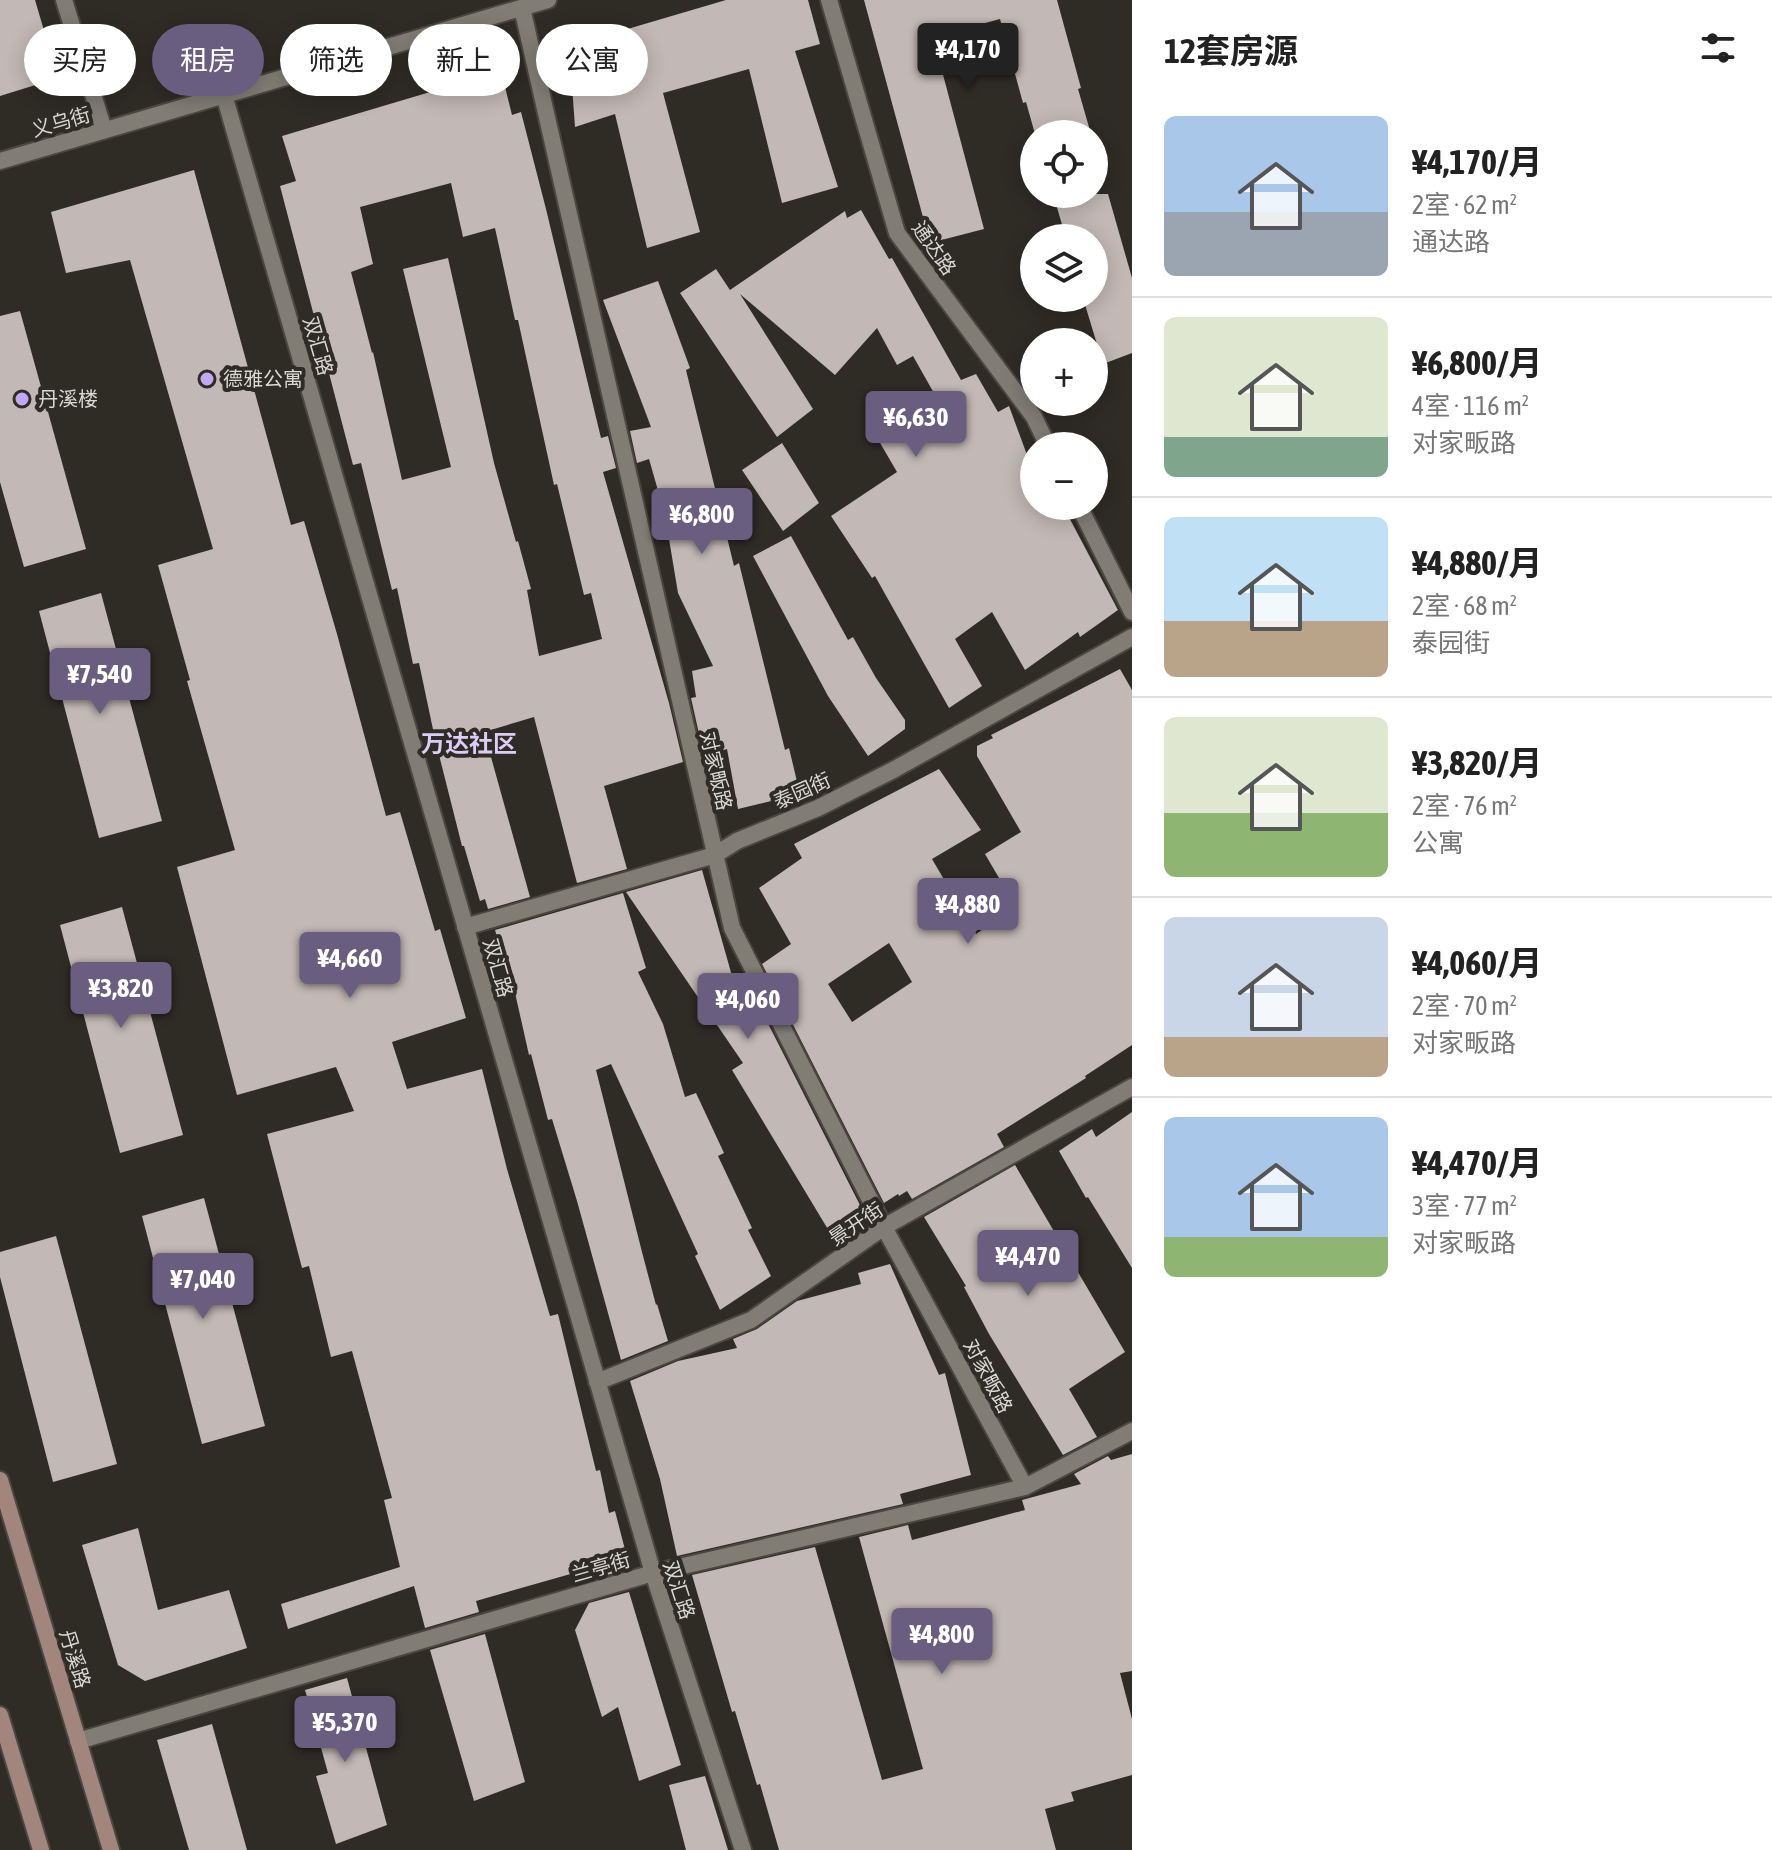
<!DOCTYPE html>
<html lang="zh">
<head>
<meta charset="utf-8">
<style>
	body { margin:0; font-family:"Asap Condensed","Noto Sans SC",sans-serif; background:#f6f6f6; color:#222; height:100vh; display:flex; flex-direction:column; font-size:30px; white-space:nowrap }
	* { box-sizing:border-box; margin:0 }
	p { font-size:26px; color:#767676 }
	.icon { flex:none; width:44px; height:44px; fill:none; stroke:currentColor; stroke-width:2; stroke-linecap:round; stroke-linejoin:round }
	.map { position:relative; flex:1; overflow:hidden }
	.panel { display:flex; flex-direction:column; background:#fff; width:640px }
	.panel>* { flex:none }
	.guide { position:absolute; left:24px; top:24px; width:760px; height:72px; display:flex; gap:16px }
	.fabs { position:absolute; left:1020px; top:120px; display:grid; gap:16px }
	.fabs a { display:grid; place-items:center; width:88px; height:88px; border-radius:50%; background:#fff; box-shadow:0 4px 20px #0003; font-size:40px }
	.price { position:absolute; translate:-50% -68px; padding:0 18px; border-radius:8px; background:#6a5e80; color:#fff; font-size:26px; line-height:52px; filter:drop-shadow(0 2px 4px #0008) }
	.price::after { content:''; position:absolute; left:50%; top:48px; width:24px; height:18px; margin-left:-12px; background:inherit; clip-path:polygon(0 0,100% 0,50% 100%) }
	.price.on { background:#222; color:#fff }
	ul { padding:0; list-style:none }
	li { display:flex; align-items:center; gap:24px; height:200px; padding:0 32px }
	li+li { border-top:2px solid #e0e0e0 }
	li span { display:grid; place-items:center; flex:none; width:224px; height:160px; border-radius:12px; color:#555 }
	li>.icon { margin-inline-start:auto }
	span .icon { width:96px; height:96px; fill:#fffc; stroke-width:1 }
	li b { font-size:34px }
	h2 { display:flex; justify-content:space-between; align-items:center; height:96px; padding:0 32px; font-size:34px }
	.pill { padding:0 28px; border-radius:36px; background:#fff; box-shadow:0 4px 20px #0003; font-size:28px; line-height:72px }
	.pill.on { background:#6a5e80; color:#fff }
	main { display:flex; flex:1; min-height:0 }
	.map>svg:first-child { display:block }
	.building { fill:#c2b8b5; fill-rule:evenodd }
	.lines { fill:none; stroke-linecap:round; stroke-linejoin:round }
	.minor-casing { stroke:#4a4741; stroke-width:20 }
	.tertiary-casing { stroke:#4a4741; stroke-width:20 }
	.secondary-casing { stroke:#4a4741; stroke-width:20 }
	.minor { stroke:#817d75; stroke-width:16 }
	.tertiary { stroke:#817d75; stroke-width:16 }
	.secondary { stroke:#a2867e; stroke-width:16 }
	.poi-dot { fill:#c2a8f2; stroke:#2f2b25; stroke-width:3 }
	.labels { text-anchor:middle; stroke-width:8; stroke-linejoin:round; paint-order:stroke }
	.street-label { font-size:20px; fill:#dad8d3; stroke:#2f2b25 }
	.poi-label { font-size:20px; fill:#dad8d3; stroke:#2f2b25; text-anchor:start }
	.quarter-label { font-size:24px; font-weight:bold; fill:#dbcdf7; stroke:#2f2b25 }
</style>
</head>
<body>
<main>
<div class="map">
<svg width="1132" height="1850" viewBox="0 0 1132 1850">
	<rect width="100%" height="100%" fill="#2f2b25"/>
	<path class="building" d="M0,0h35l23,78 -58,18z
		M726,0h82l12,44 -25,7 43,136 -56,16 -33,-134 -86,24 37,139 -53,16 -32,-134 -40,13 -4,-55 9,-29z
		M864,0h193l24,88 -3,1 13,45h-56l-9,-32 -3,1 -23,-84 -67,18 51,192 -54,14z
		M501,71l11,44 9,-3 25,97 55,229 7,-2 8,32 -13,4 66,231 14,59 -79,24 23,83 -50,14 -43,-166 -50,15 46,165 -42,12 -3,-10 -5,2 -16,-55h-2l-27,-107 -16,-76 -6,1 -16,-76 -5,2 -31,-127 -8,2 -73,-279 16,-5 -14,-45zM451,183l12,54 32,-9 20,92h3l36,165 3,-1 27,111 7,-2 11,46 -63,17 -12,-66 4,-1 -13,-48 -2,1 -22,-79 -46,-205 -45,11 48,198 -49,13 -29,-128 -1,1 -21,-81 22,-8 -13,-57z
		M194,170l97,355 13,-4 33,113 49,182 14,-4 35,119 5,-2 26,89 -74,24 15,47 75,-20 25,100 43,147 8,-2 38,157 4,-1 9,43 6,-2 14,54 -8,2 1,4 -19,5 2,-4 -30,8 -1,-7 -98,28 3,11 -54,16 -11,-42 -126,43 -7,-25 119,-37 -16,-67 8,-2 -40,-147 -21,6 -22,-91 -7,2 -35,-134 87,-23 -18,-44 -99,28 -60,-228 58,-17 -48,-169 3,-1 -32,-115 55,-16 -83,-289 -64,13 -15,-61z
		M1053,194h55l24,84v75l-29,11 -20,-66h11v-60h-28z
		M861,210l28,49 3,-1 69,122 15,-6 22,38 11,-6 25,68v32h29l55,104 -38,27 -2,-5 -53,38 -33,-58 -37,27 27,47 -33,22 -74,-132 -3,2 -41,-62 66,-44 -21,-36 59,-41 -22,-39 -16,9 -20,-37 -42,47 -95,-81 73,115 -36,28 -97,-144 36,-24 14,21 115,-79 2,7z
		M658,281l32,87 -4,2 48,196 5,-3 46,187 4,-2 11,46 -62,15 -11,-60 -23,7 -13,-58 5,-1 -4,-26 21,-5 -35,-73 -13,-78 -16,-56 -12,4 -7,-32 21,-4 -48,-127z
		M20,311l66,238 -62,18 -24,-85v-166z
		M782,443l37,60 -36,28 -41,-61z
		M791,536l57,104 5,-3 23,41 29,42v9l-37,27 -40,-60 -75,-140z
		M101,593l61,228 -63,17 -60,-227z
		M1120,669l12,21v355l-47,31 1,2 -89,56 7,13 -92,52 -5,-8 -8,5 -1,-2 -14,9 -122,-239 29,-20 -32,-56 43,-30 -8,-14 145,-75 42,61 -49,29 44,75 40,-27 -31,-53 36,-22 -44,-76v-10l16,-8 -2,-3zM889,943l23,39 -60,40 -24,-38z
		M702,870l32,113 10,-7 121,239 -33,21 -100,-166 11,-7 -117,-171z
		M623,893l23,75 -8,4 25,52 22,73 11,-4 28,60 -6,3 34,72 -4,2 23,46 -51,34 -25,-54 3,-2 -87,-190 -15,6 46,182 14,53 1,-1 11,37 -47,19 -44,-159 -25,-82 -4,1 -17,-66 -2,1 -18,-80 -2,1 -14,-46z
		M122,907l61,228 -63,18 -60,-228z
		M1132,1112v156l-44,-71 -2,1 -27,-47 33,-22 4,8z
		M1015,1165l110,187 -56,37 28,48 -34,18 -74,-121 -25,-47 2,-1 -42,-69z
		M204,1198l61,228 -63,18 -60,-228z
		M56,1236l61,228 -64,18 -53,-205v-25z
		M890,1264l49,111 6,-2 26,102 -71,19 3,10 -226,52 -17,-77 -30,-98 48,-20 59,-13 -4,-9 24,-10 40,-28 64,-17 -3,-11z
		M1132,1454v217l-12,2 12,46v56l-61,17 3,9 -29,8 11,41h-277l-19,-66 -3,1 -22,-74 -3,1 -40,-137 123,-28 67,233 41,-11 -64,-232 49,-12 4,15 113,-30 -3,-10 59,-16 -7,-10 34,-18 3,4z
		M138,1528l20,82 71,-20 18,58 -102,33 -27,-16 -36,-120z
		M629,1592l52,173 -42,16 -21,-74 -16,10 -27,-87 14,-27z
		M485,1634l40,148 -51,19 -44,-151z
		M347,1678l40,147 -51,19 -20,-68 12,-3 -23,-83z
		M212,1724l35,126h-58l-32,-110z
		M705,1776l23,74h-42l-17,-65z"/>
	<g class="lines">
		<defs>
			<path id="minor" d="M64,0l40,130
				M829,0l68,233 137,184 14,29
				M522,8l210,920 152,299 141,260
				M224,95l429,1478 90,277
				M1079,506l53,106
				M465,927l250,-72 22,-14 81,-33 77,-39 237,-132
				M597,1382l154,-62 133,-93 248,-140
				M78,1741l575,-168 372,-86 107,-56"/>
			<path id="tertiary" d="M0,161l548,-161"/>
			<path id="secondary" d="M0,1480l111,370
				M0,1715l41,135"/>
		</defs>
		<use href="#minor" class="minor-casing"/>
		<use href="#tertiary" class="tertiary-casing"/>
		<use href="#secondary" class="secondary-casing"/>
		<use href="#minor" class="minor"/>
		<use href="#tertiary" class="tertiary"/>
		<use href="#secondary" class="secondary"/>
	</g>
	<g class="poi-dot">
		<circle cx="207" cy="379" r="8"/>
		<circle cx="22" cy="399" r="8"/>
	</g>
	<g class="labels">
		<g class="street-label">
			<text transform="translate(61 122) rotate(-16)" y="7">义乌街</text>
			<text transform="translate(934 248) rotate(55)" y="7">通达路</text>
			<text transform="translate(318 346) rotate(74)" y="7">双汇路</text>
			<text transform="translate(716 771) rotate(77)" y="7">对家畈路</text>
			<text transform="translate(802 791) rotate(-24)" y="7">泰园街</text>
			<text transform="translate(498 968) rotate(74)" y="7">双汇路</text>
			<text transform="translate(856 1224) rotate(-34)" y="7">景开街</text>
			<text transform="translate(988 1376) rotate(62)" y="7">对家畈路</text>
			<text transform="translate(601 1567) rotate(-16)" y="7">兰亭街</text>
			<text transform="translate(679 1590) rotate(72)" y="7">双汇路</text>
			<text transform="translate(75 1659) rotate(73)" y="7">丹溪路</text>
		</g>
		<g class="poi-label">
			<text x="223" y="386">德雅公寓</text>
			<text x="38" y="406">丹溪楼</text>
		</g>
		<g class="quarter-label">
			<text x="469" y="752">万达社区</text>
		</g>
	</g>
</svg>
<div class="fabs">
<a><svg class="icon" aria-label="locate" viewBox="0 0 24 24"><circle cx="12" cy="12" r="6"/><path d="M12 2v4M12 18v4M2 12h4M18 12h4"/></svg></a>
<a><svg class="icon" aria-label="layers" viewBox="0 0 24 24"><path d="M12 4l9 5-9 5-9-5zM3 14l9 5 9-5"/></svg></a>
<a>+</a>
<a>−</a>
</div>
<b class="price on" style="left:968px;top:91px">¥4,170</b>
<b class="price" style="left:916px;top:459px">¥6,630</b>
<b class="price" style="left:702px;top:556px">¥6,800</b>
<b class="price" style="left:100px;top:716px">¥7,540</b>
<b class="price" style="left:968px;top:946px">¥4,880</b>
<b class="price" style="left:350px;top:1000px">¥4,660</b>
<b class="price" style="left:121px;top:1030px">¥3,820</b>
<b class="price" style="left:748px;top:1041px">¥4,060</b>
<b class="price" style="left:1028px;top:1298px">¥4,470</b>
<b class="price" style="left:203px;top:1321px">¥7,040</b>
<b class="price" style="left:942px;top:1676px">¥4,800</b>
<b class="price" style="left:345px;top:1764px">¥5,370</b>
<div class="guide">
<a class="pill">买房</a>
<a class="pill on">租房</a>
<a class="pill">筛选</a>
<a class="pill">新上</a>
<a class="pill">公寓</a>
</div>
</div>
<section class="panel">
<h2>12套房源<svg class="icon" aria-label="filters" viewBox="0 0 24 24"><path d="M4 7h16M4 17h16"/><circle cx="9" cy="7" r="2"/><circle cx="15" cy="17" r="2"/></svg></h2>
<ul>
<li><span style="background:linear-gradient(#a9c7e8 60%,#9aa5b1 0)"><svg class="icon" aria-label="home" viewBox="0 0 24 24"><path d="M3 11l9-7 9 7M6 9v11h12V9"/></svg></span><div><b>¥4,170/月</b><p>2室 · 62 m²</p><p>通达路</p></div></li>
<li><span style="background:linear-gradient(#dfe7d0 75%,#7fa58c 0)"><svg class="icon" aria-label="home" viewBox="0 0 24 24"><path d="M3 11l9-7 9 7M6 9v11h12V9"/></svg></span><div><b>¥6,800/月</b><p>4室 · 116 m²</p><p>对家畈路</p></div></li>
<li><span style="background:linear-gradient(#bfe0f5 65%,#b9a48a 0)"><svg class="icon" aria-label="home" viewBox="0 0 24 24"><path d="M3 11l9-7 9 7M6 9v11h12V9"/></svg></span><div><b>¥4,880/月</b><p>2室 · 68 m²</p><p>泰园街</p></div></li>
<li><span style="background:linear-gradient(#dfe7d0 60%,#8fb573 0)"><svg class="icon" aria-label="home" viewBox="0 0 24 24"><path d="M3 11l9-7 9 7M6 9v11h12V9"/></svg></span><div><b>¥3,820/月</b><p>2室 · 76 m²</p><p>公寓</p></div></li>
<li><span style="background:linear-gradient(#c9d6e8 75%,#b9a48a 0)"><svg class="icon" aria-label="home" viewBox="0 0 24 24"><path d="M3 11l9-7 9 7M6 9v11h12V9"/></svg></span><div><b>¥4,060/月</b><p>2室 · 70 m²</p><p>对家畈路</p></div></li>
<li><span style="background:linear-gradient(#a9c7e8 75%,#8fb573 0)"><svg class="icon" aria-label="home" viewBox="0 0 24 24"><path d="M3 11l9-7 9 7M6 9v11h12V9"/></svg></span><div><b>¥4,470/月</b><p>3室 · 77 m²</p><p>对家畈路</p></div></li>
</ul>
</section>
</main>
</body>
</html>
